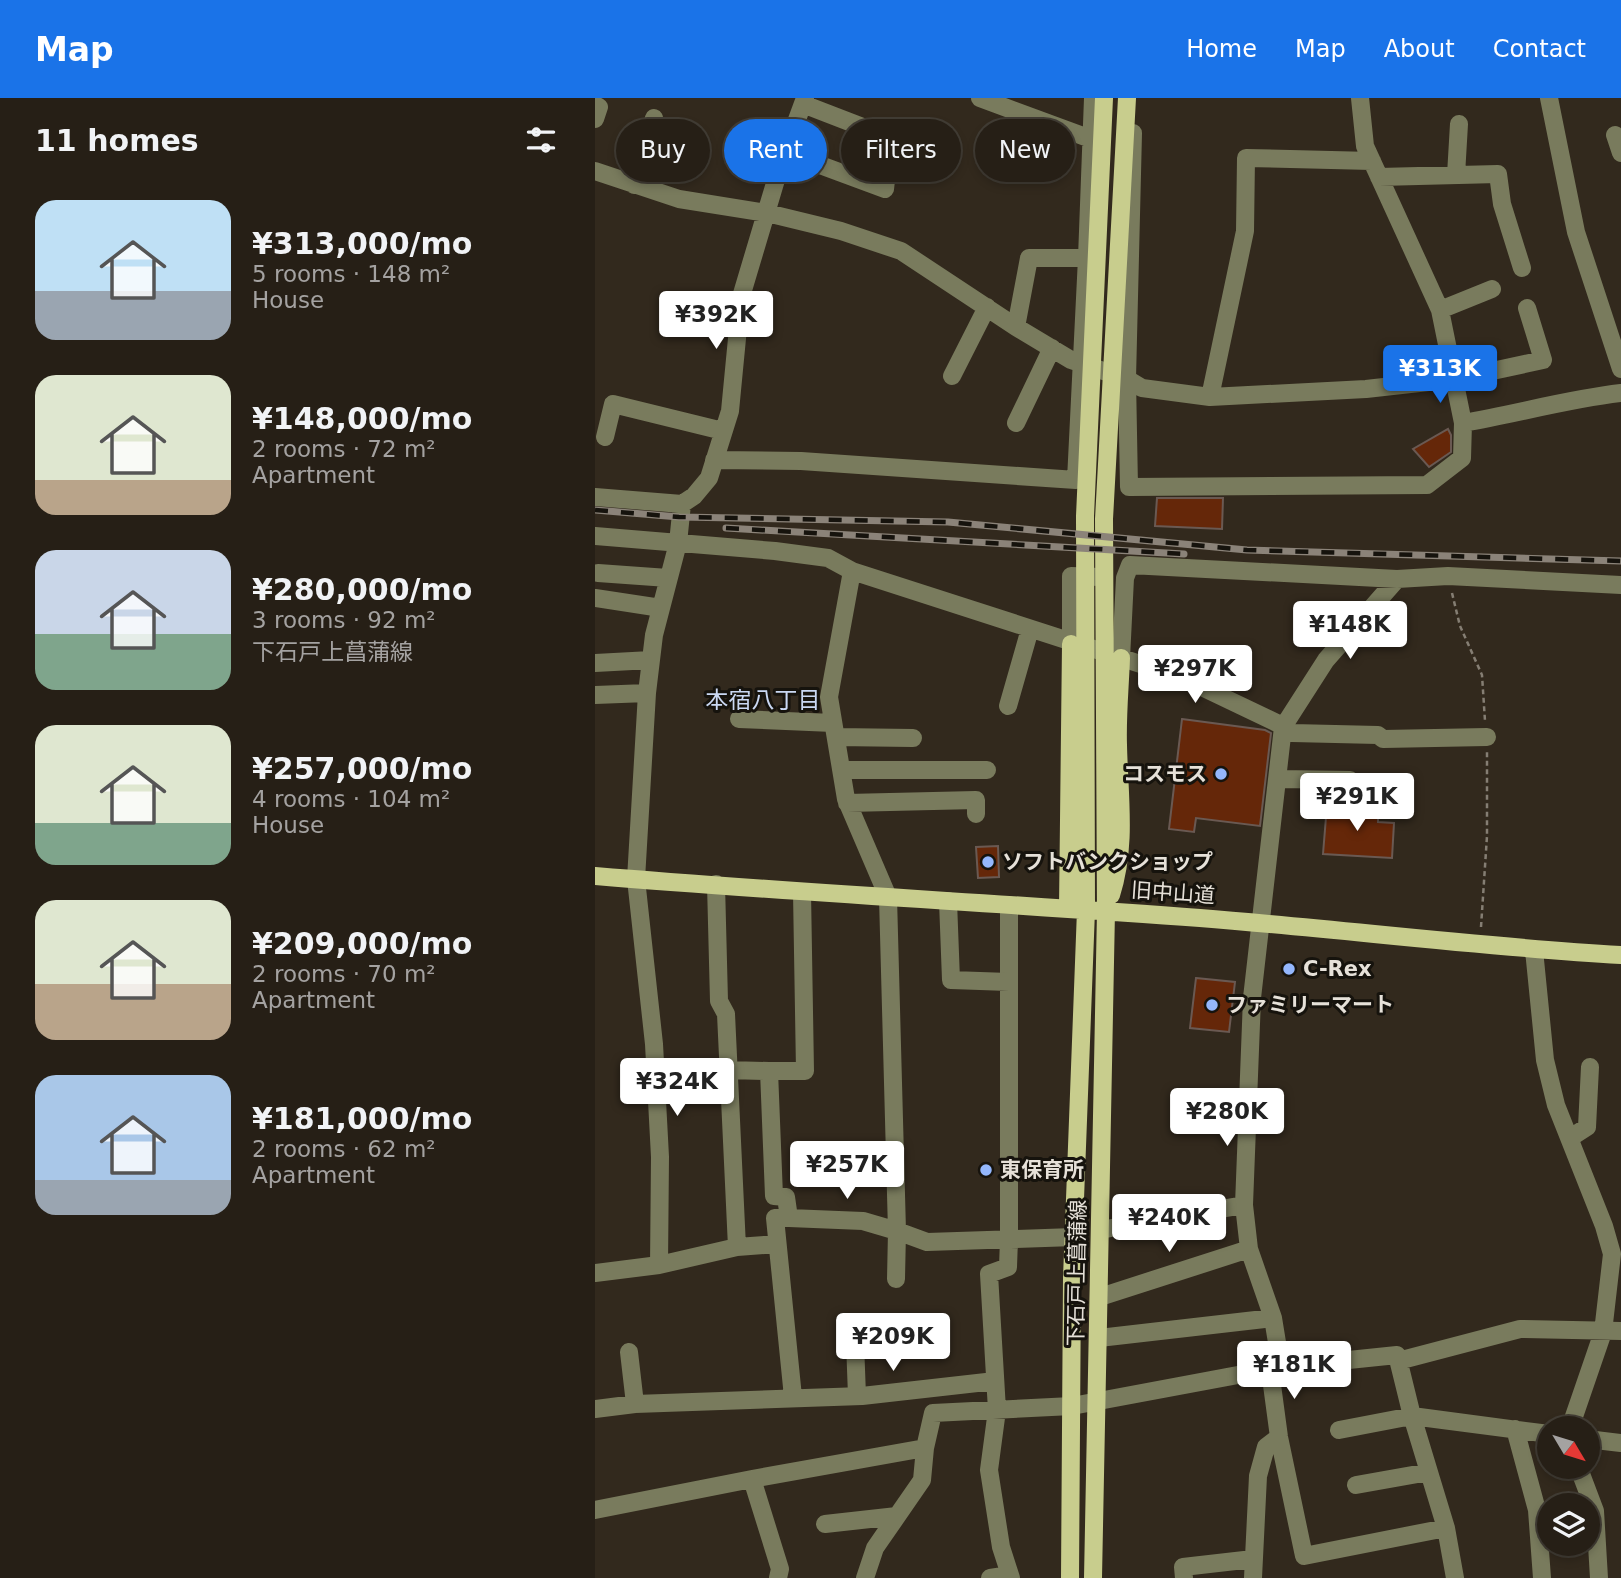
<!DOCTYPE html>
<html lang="en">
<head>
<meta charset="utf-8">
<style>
	body { margin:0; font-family:"DejaVu Sans","Noto Sans JP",sans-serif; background:#322c23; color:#f1f3f6; height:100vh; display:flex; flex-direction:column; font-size:26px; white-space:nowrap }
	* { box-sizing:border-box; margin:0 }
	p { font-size:23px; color:#a4a2a1 }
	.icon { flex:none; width:38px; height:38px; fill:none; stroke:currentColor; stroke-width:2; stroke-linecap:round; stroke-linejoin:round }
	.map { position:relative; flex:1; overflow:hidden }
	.sheet { display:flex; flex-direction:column; background:#261f16; width:595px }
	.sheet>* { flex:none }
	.top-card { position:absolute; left:21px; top:21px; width:665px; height:63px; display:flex; gap:14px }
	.needle { width:46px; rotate:128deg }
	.fabs { position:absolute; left:942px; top:1318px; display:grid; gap:14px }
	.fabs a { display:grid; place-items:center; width:63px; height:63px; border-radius:50%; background:#261f16; box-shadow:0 4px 10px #0003,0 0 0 2px #423d35; font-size:35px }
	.price { position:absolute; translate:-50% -60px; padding:0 16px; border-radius:7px; background:#fff; color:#222; font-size:23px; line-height:46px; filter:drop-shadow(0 2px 4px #0008) }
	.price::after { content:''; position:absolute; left:50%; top:42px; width:21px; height:16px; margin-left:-10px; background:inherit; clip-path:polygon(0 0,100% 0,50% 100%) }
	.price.selected { background:#1a73e8; color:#fff }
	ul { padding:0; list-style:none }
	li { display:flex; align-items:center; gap:21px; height:175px; padding:0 35px }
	li span { display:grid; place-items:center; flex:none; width:196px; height:140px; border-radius:21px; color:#555 }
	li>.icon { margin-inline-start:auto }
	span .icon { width:84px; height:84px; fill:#fffc; stroke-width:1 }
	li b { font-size:30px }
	h2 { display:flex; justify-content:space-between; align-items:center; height:84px; padding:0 35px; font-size:30px }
	.chip { padding:0 24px; border-radius:32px; background:#261f16; box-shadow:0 4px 10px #0003,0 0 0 2px #423d35; font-size:24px; line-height:63px }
	.chip.selected { background:#1a73e8; color:#fff }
	header { display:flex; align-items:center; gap:42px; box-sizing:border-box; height:98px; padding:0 35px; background:#1a73e8; color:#fff }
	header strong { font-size:33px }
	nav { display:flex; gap:38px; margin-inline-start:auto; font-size:24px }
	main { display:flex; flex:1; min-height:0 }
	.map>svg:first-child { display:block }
	.building { fill:#652709; stroke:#6a5952; stroke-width:2 }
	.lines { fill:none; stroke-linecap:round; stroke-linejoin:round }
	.path { stroke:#857e73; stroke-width:2.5; stroke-dasharray:5 3.5; stroke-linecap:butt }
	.minor { stroke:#797b5d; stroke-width:18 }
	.major { stroke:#c8cd8d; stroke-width:18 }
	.rail-casing { stroke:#8b8379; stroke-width:7 }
	.rail { stroke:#16130d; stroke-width:4.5; stroke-dasharray:13; stroke-linecap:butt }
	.poi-dot { fill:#94b7fd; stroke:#16130d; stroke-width:2.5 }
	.labels { text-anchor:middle; stroke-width:6; stroke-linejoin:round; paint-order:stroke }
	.poi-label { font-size:21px; font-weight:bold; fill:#e6e1d9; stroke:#16130d; text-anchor:start }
	.street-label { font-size:21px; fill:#e6e1d9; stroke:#16130d }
	.neighbourhood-label { font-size:23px; fill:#cad8f3; stroke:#16130d }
</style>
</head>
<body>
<header>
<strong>Map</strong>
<nav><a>Home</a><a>Map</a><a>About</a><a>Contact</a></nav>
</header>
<main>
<section class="sheet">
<h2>11 homes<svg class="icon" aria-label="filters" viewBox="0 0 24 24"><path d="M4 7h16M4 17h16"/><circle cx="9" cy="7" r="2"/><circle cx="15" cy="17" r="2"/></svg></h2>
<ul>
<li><span style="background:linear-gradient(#bfe0f5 65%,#9aa5b1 0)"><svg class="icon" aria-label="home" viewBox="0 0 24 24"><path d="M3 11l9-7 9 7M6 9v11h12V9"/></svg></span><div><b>¥313,000/mo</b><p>5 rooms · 148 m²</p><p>House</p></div></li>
<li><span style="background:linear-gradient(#dfe7d0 75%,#b9a48a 0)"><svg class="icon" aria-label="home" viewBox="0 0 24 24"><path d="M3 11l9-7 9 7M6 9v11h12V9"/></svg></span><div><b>¥148,000/mo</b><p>2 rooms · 72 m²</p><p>Apartment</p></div></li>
<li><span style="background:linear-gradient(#c9d6e8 60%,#7fa58c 0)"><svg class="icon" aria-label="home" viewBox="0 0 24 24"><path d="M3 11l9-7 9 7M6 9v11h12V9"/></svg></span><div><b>¥280,000/mo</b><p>3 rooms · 92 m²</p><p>下石戸上菖蒲線</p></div></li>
<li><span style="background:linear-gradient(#dfe7d0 70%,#7fa58c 0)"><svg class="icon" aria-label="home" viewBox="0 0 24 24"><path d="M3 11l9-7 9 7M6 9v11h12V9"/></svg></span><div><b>¥257,000/mo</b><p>4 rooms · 104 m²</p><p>House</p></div></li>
<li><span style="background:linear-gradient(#dfe7d0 60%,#b9a48a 0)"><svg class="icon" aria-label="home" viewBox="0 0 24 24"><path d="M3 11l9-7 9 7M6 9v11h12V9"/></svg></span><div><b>¥209,000/mo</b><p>2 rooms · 70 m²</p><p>Apartment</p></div></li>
<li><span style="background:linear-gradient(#a9c7e8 75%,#9aa5b1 0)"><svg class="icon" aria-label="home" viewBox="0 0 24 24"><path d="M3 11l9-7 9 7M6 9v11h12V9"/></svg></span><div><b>¥181,000/mo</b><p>2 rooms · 62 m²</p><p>Apartment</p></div></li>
</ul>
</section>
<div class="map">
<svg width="1026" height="1480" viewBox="0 0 1026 1480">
	<rect width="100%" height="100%" fill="#32291d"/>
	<path class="building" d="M853,331l3,6v17l-22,15 -16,-18z
		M562,400h66l-1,31 -67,-3z
		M587,621l83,11 6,3 -11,93 -64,-8 -2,14 -25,-3z
		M732,707l51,3v14l16,1 -2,35 -69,-4z
		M403,748l1,31 -21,1 -2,-31z
		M601,880l39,4 -6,50 -39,-4z"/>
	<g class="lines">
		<path class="path" d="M857,495l8,33 22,49 3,46
			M886,829l6,-91v-84"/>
		<path class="minor" d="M385,0l111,41
			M954,0l27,134 45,137
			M0,7l4,2 -4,12
			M538,35l-6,246 2,108 298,-2 35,-27 1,-35 -23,-113 -75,-164 -5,-48
			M1020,37l6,18
			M190,54l100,37 6,-51 -88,-34
			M0,73l84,28 88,14 74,18 60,20 115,76 55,33 56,19 15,9 68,9 156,-8 89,-10 88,-19 -16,-52
			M861,77l3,-51
			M784,79l119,-3 4,30 20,64
			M39,87l20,-67
			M492,160l6,-160
			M845,212l52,-21
			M357,278l35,-69
			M615,299l35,-166 1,-73 126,3
			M421,325l36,-75
			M868,325c53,-9 105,-24 158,-30
			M10,339l8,-33 110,27
			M119,362l87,1 275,19 11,-222h-58l-13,69
			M0,399l87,7 12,-8 15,-18 21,-67 11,-114 40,-134 24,-65
			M0,438l180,15 53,7 24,13 310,100 27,10 88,42 15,10 86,2 5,4 104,-2
			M257,473l-23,126 17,102 42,98 9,334 30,11 147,-5
			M3,475l70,5
			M0,500l66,10
			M476,546v-68l29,1
			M526,560l4,-80 5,-13 267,14 51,-3 173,9
			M0,565l56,-3
			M0,597l52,-2
			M413,608l22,-77
			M144,621l94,4
			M241,639l77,1
			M246,672h146
			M683,681l72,1
			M252,705l129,-3v14
			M121,786l3,117 7,13 11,233 40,-3
			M353,803l3,79 58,2
			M414,807v334l-1,28 -19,7 8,136 -8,60 12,77 10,31
			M939,852l11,110 11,45 48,121 8,28 -9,78 -33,96
			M132,972l42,1
			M975,1040l17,-11 3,-60
			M194,1120l74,3 34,10 -1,48
			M505,1132l144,-25
			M64,1167l78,-18
			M0,1175l64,-8 1,-108 -6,-113 -18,-165 11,-186 7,-58 24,-92 4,-39
			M505,1199l149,-48
			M504,1240l174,-20
			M260,1244l2,54
			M34,1254l6,52
			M803,1263l122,-32 101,2
			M686,1269l-8,-49 -24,-69 -5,-44 8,-207 31,-271 43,-67 71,-81
			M675,1272l9,67 25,119 142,-28
			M198,1299l-18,-179h14l-3,-21 -12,-1 -5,-125h36l-3,-179
			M0,1311l40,-5 227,-8 133,-15
			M920,1331l22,81 5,68
			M744,1332l73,-14 137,18
			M992,1341l34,4
			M983,1368l17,45 4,67
			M157,1381l28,90 -2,9
			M761,1387l73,-13
			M0,1412l157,-31 173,-31
			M230,1426l72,-8
			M270,1480l10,-30 47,-68 3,-32 8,-35 139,-7 209,-39 116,-12 15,61 34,112 9,50
			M395,1480l20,-3
			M589,1480l-1,-11 70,-8
			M658,1480l5,-102 8,-29 13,-10"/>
		<path class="major" d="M0,778c202,17 404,27 605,42 141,11 280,29 421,37
			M516,797c16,-50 8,-99 7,-150 -1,-29 2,-58 3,-87
			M473,810l3,-264
			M475,1480l2,-300 14,-368 -1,-394 19,-418
			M498,1480l13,-667 -2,-392 23,-421"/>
		<defs>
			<path id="rail" d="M0,412l84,7 269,5 299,28 374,11
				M131,430l458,26"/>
		</defs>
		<use href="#rail" class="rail-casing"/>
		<use href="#rail" class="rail"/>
	</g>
	<g class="poi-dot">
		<circle cx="626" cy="676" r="7"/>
		<circle cx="393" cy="764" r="7"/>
		<circle cx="694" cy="871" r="7"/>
		<circle cx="617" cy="907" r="7"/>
		<circle cx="391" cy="1072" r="7"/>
	</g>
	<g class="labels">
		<g class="poi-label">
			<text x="612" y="683" text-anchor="end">コスモス</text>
			<text x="407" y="771">ソフトバンクショップ</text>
			<text x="708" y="878">C-Rex</text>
			<text x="631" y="914">ファミリーマート</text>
			<text x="405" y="1079">東保育所</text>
		</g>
		<g class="street-label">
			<text transform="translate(578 795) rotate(4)" y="7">旧中山道</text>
			<text transform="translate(482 1175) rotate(-89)" y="7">下石戸上菖蒲線</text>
		</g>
		<g class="neighbourhood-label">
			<text x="168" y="610">本宿八丁目</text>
		</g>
	</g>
</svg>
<div class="fabs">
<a><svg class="needle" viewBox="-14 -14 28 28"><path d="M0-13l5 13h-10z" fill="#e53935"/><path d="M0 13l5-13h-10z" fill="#a4a2a1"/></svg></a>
<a><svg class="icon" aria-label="layers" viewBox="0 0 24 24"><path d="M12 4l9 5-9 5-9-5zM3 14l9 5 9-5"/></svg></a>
</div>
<b class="price" style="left:121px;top:253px">¥392K</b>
<b class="price selected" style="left:845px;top:307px">¥313K</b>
<b class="price" style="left:755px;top:563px">¥148K</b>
<b class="price" style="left:600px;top:607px">¥297K</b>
<b class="price" style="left:762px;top:735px">¥291K</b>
<b class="price" style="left:82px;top:1020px">¥324K</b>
<b class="price" style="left:632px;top:1050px">¥280K</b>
<b class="price" style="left:252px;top:1103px">¥257K</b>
<b class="price" style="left:574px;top:1156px">¥240K</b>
<b class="price" style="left:298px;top:1275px">¥209K</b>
<b class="price" style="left:699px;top:1303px">¥181K</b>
<div class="top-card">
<a class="chip">Buy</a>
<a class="chip selected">Rent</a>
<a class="chip">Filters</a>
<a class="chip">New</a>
</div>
</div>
</main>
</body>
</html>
